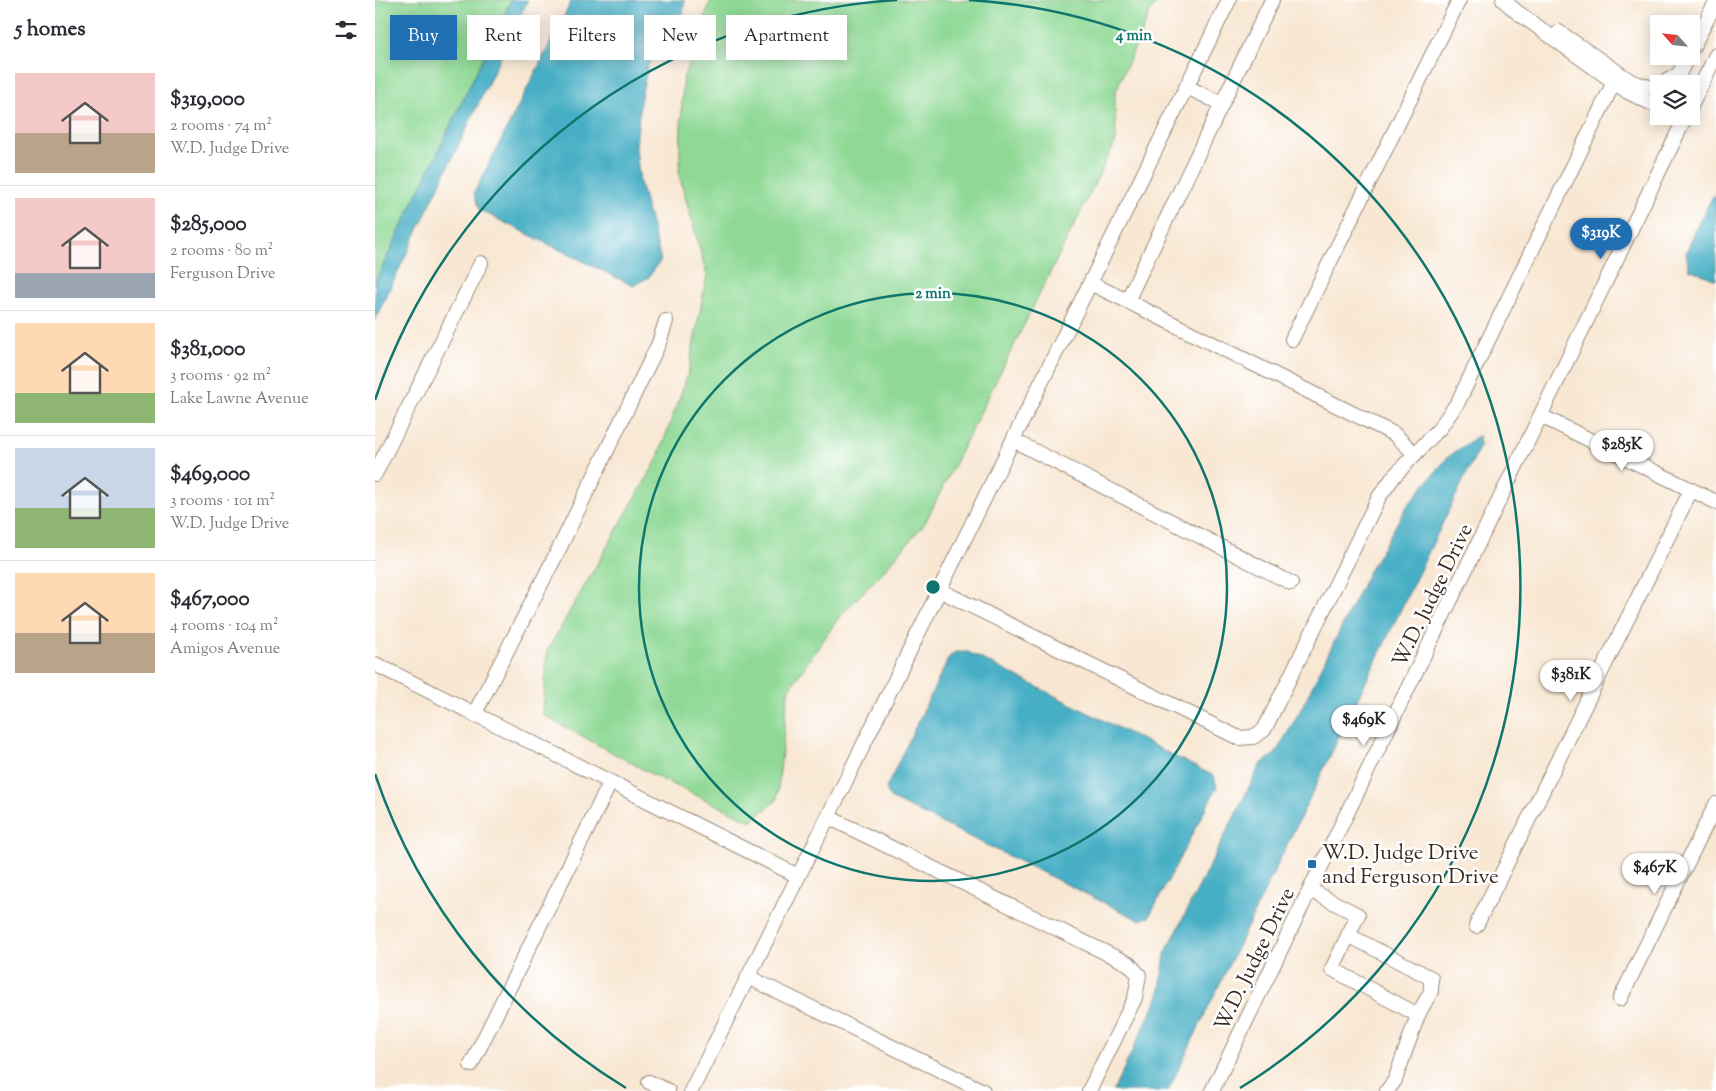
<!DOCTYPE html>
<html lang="en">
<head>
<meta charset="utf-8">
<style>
	body { margin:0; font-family:"Sorts Mill Goudy",serif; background:#f2f2f3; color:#2b2b33; height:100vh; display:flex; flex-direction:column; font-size:19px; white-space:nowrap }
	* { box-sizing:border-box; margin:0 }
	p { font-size:16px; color:#7c7c81 }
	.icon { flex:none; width:28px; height:28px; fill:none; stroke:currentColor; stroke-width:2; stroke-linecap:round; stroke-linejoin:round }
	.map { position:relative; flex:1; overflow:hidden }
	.side { display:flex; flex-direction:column; background:#fff; width:375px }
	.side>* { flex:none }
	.hud { position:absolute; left:15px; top:15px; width:475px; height:45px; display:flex; gap:10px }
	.needle { width:32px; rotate:297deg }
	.buttons { position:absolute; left:1275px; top:15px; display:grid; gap:10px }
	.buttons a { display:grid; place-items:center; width:50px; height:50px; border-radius:0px; background:#fff; box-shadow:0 2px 12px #0003; font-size:25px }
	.price { position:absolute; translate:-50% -42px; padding:0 11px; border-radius:18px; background:#fff; color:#222; font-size:16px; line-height:32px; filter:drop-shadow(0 1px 2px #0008) }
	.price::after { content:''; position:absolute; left:50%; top:30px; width:15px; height:11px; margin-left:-8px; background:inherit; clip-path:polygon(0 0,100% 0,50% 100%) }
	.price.active { background:#1f6fb2; color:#fff }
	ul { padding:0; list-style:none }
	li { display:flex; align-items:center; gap:15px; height:125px; padding:0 15px }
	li+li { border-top:1px solid #e1e1e2 }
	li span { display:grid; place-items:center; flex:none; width:140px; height:100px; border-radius:0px; color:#555 }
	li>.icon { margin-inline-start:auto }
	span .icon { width:60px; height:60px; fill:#fffc; stroke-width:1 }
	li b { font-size:21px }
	h2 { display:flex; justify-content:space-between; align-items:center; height:60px; padding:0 15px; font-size:21px }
	.tag { padding:0 18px; border-radius:0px; background:#fff; box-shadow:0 2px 12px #0003; font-size:18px; line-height:45px }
	.tag.active { background:#1f6fb2; color:#fff }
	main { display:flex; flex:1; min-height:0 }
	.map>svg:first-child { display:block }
	.green { fill:#8fd995; stroke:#65825a }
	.water { fill:#46afc5; stroke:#406c72 }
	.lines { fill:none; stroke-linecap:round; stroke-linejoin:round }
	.minor-casing { stroke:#9a8878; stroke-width:16 }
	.minor { stroke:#fff; stroke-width:14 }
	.ring { fill:none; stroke:#0f766e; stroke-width:2.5 }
	.poi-dot { fill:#1f6fb2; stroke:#fff; stroke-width:2 }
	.labels { text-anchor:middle; stroke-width:5; stroke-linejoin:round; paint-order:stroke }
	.street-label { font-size:21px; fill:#3b2a1e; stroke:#fff }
	.poi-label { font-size:21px; fill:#3b2a1e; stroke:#fff; text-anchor:start }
	.centre { fill:#0f766e; stroke:#fff; stroke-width:2.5 }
	.ring-label { font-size:15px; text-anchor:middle; font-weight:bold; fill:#0f766e; stroke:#fff; stroke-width:5; stroke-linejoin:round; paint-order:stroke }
</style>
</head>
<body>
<main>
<section class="side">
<h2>5 homes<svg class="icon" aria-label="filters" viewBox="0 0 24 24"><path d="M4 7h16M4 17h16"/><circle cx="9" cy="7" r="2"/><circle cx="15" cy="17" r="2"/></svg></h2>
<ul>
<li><span style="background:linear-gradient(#f6c9c9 60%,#b9a48a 0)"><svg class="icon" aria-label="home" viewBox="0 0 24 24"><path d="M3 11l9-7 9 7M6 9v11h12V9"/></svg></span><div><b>$319,000</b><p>2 rooms · 74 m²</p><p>W.D. Judge Drive</p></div></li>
<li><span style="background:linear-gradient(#f6c9c9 75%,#9aa5b1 0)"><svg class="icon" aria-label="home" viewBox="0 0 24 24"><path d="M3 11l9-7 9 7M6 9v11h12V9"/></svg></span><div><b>$285,000</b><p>2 rooms · 80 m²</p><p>Ferguson Drive</p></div></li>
<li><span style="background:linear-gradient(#ffd9b3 70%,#8fb573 0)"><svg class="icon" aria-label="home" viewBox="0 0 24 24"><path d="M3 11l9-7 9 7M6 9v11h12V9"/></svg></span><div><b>$381,000</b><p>3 rooms · 92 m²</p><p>Lake Lawne Avenue</p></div></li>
<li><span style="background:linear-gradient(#c9d6e8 60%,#8fb573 0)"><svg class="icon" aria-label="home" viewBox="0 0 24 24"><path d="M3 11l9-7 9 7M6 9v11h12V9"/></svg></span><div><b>$469,000</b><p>3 rooms · 101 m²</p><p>W.D. Judge Drive</p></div></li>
<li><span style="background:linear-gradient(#ffd9b3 60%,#b9a48a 0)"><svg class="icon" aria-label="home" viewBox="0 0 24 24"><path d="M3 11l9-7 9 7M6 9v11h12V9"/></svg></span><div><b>$467,000</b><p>4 rooms · 104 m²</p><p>Amigos Avenue</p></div></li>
</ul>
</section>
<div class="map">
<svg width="1341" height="1091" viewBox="0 0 1341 1091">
	<rect width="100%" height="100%" fill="#fff"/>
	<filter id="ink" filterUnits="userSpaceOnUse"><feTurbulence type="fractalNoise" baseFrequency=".02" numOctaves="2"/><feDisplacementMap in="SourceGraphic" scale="10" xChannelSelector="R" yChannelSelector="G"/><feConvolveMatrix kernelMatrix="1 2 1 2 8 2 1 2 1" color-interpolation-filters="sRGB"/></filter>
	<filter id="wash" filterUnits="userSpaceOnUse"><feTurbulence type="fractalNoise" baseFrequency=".0096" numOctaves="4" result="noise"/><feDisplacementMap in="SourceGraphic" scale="20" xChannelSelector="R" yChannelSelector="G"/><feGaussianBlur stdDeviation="1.12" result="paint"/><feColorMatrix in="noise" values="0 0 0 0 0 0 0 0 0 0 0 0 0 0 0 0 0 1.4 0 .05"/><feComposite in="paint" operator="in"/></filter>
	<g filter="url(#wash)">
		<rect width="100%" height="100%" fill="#f8e7d3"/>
		<path class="green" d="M0,0h136l-136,282z
			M336,0h448l-8,10 -36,83 1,48 -191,382 -46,53 -39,40 -52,75 -11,109 -26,21 -92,-43 -116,-63 4,-64 109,-189 32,-88 19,-99 -28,-100 4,-96z"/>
		<path class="water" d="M136,0h17l-153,320v-38z
			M197,0h113l-2,15 -35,50 -8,37 -4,46 4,35 21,77 -12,17 -16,9 -154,-76 -5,-17z
			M1338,196l3,1v83l-27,-11 -3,-16 12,-29z
			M1104,435l1,11 -312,645h-55l46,-96 6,-41 95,-189 15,-11 25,-43 69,-140 38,-65 41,-49z
			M580,652h13l246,124 3,11 -68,130 -10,3 -249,-122 -4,-10 63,-131z"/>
	</g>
	<g filter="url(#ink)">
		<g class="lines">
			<defs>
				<path id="minor" d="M1128,0l14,12 111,80 31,15
					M1184,32l73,50 21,6 6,-3
					M1316,50l25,-48
					M1286,84l18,-10 9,-18
					M812,87l35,17
					M1316,106l25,-51
					M715,283l37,18 145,-301
					M752,301l267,133 20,19
					M917,339l167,-339
					M1166,416l175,86
					M638,440l278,143
					M0,474l106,-211
					M564,590l300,148 14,-1 11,-7 115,-233 16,-22 44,-46 19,-27 156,-320
					M0,664l423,212
					M99,715l86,-168 99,-204 7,-22
					M453,817l301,147 10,11 -4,23 -46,93
					M935,890l48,25 -26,54 86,46 13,-24v-13l-83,-43
					M1101,926l215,-436
					M1245,999l96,-195
					M96,1065l139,-282
					M274,1082l19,9
					M316,1091l57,-114
					M608,1091l-235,-114 80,-160 401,-817
					M837,1091l474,-975
					M1012,1091l8,-11 23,-65"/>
			</defs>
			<use href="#minor" class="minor-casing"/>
			<use href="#minor" class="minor"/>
		</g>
	</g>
	<g class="ring">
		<circle cx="558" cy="587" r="294"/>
		<path d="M251 1088A588 588 0 0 1 0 774M0 400A588 588 0 0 1 522 0M594 0A588 588 0 0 1 865 1088"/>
	</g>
	<rect class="poi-dot" x="932" y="859" width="10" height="10" rx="2.5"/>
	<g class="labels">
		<g class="street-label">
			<text transform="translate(1057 595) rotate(-64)" y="7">W.D. Judge Drive</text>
			<text transform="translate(879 959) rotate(-64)" y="7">W.D. Judge Drive</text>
		</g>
		<g class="poi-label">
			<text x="947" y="859">W.D. Judge Drive<tspan x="947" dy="24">and Ferguson Drive</tspan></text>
		</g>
	</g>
	<circle cx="558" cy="587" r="8" class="centre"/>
	<g class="ring-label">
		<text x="759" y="40">4 min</text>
		<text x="558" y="298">2 min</text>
	</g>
</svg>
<div class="buttons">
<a><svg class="needle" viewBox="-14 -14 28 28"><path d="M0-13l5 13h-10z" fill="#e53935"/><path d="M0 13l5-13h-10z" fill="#7c7c81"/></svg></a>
<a><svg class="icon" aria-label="layers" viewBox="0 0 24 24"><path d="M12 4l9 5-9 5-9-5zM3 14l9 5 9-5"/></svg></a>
</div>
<b class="price active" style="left:1226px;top:260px">$319K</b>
<b class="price" style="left:1247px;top:472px">$285K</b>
<b class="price" style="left:1196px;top:702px">$381K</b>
<b class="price" style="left:989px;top:747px">$469K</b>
<b class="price" style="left:1280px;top:895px">$467K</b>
<div class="hud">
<a class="tag active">Buy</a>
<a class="tag">Rent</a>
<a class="tag">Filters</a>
<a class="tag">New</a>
<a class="tag">Apartment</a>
</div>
</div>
</main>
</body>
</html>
